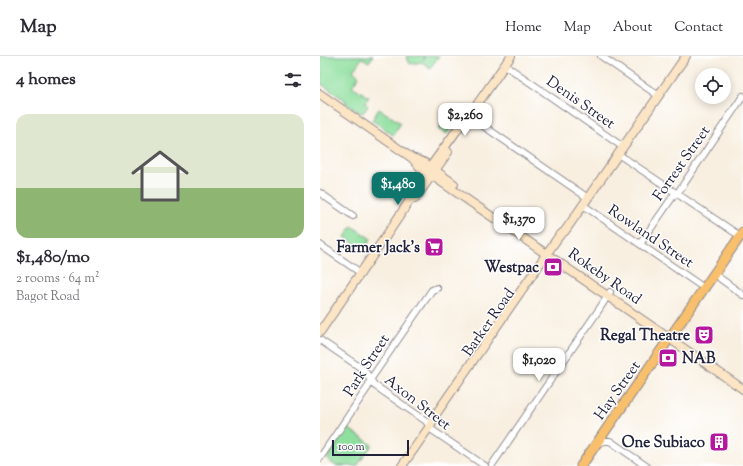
<!DOCTYPE html>
<html lang="en">
<head>
<meta charset="utf-8">
<style>
	body { margin:0; font-family:"Sorts Mill Goudy",serif; background:#f7f7f7; color:#2b2b33; height:100vh; display:flex; flex-direction:column; font-size:15px; white-space:nowrap }
	* { box-sizing:border-box; margin:0 }
	p { font-size:13px; color:#7c7c81 }
	.icon { flex:none; width:22px; height:22px; fill:none; stroke:currentColor; stroke-width:2; stroke-linecap:round; stroke-linejoin:round }
	.map { position:relative; flex:1; overflow:hidden }
	.drawer { display:flex; flex-direction:column; background:#fff; width:320px }
	.drawer>* { flex:none }
	.controls { position:absolute; left:375px; top:12px; display:grid; gap:8px }
	.controls a { display:grid; place-items:center; width:36px; height:36px; border-radius:50%; background:#fff; box-shadow:0 2px 10px #0003; font-size:20px }
	.scale { position:absolute; left:12px; bottom:10px; width:77px; box-sizing:border-box; padding-left:4px; border:2px solid #22223b; border-top:0; font-size:11px; line-height:14px; white-space:nowrap; color:#22223b; -webkit-text-stroke:3px #fff; paint-order:stroke }
	.price { position:absolute; translate:-50% -34px; padding:0 9px; border-radius:8px; background:#fff; color:#222; font-size:13px; line-height:26px; filter:drop-shadow(0 1px 2px #0008) }
	.price::after { content:''; position:absolute; left:50%; top:24px; width:12px; height:9px; margin-left:-6px; background:inherit; clip-path:polygon(0 0,100% 0,50% 100%) }
	.price.selected { background:#0f766e; color:#fff }
	ul { padding:0; list-style:none }
	li { display:grid; align-content:center; gap:8px; height:212px; padding:0 16px }
	li span { display:grid; place-items:center; height:124px; border-radius:12px; color:#555 }
	li>.icon { margin-inline-start:auto }
	span .icon { width:72px; height:72px; fill:#fffc; stroke-width:1 }
	li b { font-size:17px }
	h2 { display:flex; justify-content:space-between; align-items:center; height:48px; padding:0 16px; font-size:17px }
	header { display:flex; align-items:center; gap:24px; box-sizing:border-box; height:56px; padding:0 20px; background:#fff; border-bottom:1px solid #e1e1e2 }
	header strong { font-size:19px }
	nav { display:flex; gap:22px; margin-inline-start:auto; font-size:14px }
	main { display:flex; flex:1; min-height:0 }
	.map>svg:first-child { display:block }
	.green { fill:#8fdf9f; stroke:#58806d }
	.lines { fill:none; stroke-linecap:round; stroke-linejoin:round }
	.street-casing { stroke:#8d888e; stroke-width:8 }
	.secondary-casing { stroke:#8d888e; stroke-width:10 }
	.primary-casing { stroke:#8d888e; stroke-width:11 }
	.street { stroke:#fff; stroke-width:6 }
	.secondary { stroke:#fce5c4; stroke-width:8 }
	.primary { stroke:#f8bf6c; stroke-width:9 }
	.labels { text-anchor:middle; stroke-width:3; stroke-linejoin:round; paint-order:stroke }
	.street-label { font-size:15px; fill:#22223b; stroke:#fff }
	.poi-label { font-size:15px; font-weight:bold; fill:#22223b; stroke:#fff; text-anchor:end }
</style>
</head>
<body>
<header>
<strong>Map</strong>
<nav><a>Home</a><a>Map</a><a>About</a><a>Contact</a></nav>
</header>
<main>
<section class="drawer">
<h2>4 homes<svg class="icon" aria-label="filters" viewBox="0 0 24 24"><path d="M4 7h16M4 17h16"/><circle cx="9" cy="7" r="2"/><circle cx="15" cy="17" r="2"/></svg></h2>
<ul>
<li><span style="background:linear-gradient(#dfe7d0 60%,#8fb573 0)"><svg class="icon" aria-label="home" viewBox="0 0 24 24"><path d="M3 11l9-7 9 7M6 9v11h12V9"/></svg></span><div><b>$1,480/mo</b><p>2 rooms · 64 m²</p><p>Bagot Road</p></div></li>
</ul>
</section>
<div class="map">
<svg width="423" height="410" viewBox="0 0 423 410">
	<rect width="100%" height="100%" fill="#fff"/>
	<filter id="ink" filterUnits="userSpaceOnUse"><feTurbulence type="fractalNoise" baseFrequency=".025" numOctaves="2"/><feDisplacementMap in="SourceGraphic" scale="8" xChannelSelector="R" yChannelSelector="G"/><feConvolveMatrix kernelMatrix="1 2 1 2 8 2 1 2 1" color-interpolation-filters="sRGB"/></filter>
	<filter id="wash" filterUnits="userSpaceOnUse"><feTurbulence type="fractalNoise" baseFrequency=".012" numOctaves="4" result="noise"/><feDisplacementMap in="SourceGraphic" scale="16" xChannelSelector="R" yChannelSelector="G"/><feGaussianBlur stdDeviation="0.9" result="paint"/><feColorMatrix in="noise" values="0 0 0 0 0 0 0 0 0 0 0 0 0 0 0 0 0 1.4 0 .05"/><feComposite in="paint" operator="in"/></filter>
	<g filter="url(#wash)">
		<rect width="100%" height="100%" fill="#f8efe0"/>
		<path class="green" d="M0,0h53l-4,6 -7,-4 -9,13 6,5 -7,10 17,11 -4,6 3,3 -5,7h-2l-16,-10 1,-2 -26,-18z
			M86,0h19l-2,4 3,-4h13l-9,12 -8,-6 -12,2z
			M59,53l22,14 -8,12 -21,-15z
			M129,57l8,6 -10,15 -9,-5z
			M32,170l19,13 -7,11 -19,-13z
			M25,370l27,19 -15,21h-21l-8,-6 1,-10z"/>
	</g>
	<g filter="url(#ink)">
		<g class="lines">
			<defs>
				<path id="street" d="M281,0l58,40
					M185,9l118,82
					M149,60l119,82
					M298,98l122,82
					M0,137l33,23
					M263,149l121,83
					M320,188l34,-49 5,-4 64,-95
					M0,189l41,28
					M394,218l29,21
					M0,284l44,30 10,15 52,36 6,9 53,36
					M277,388l6,-3h7l36,25
					M0,402l48,-71 2,-7 62,-90 5,-2
					M172,409l108,-157 10,-16"/>
				<path id="secondary" d="M0,38l92,64 9,10 322,221
					M95,103l10,4 29,21
					M95,143l33,-47
					M0,276l66,-96 24,-36 1,-6 51,-71 7,-7 42,-60
					M82,410l28,-40 6,-12 123,-178 6,-5 121,-175"/>
				<path id="primary" d="M261,410l162,-234"/>
			</defs>
			<use href="#street" class="street-casing"/>
			<use href="#secondary" class="secondary-casing"/>
			<use href="#primary" class="primary-casing"/>
			<use href="#street" class="street"/>
			<use href="#secondary" class="secondary"/>
			<use href="#primary" class="primary"/>
		</g>
	</g>
	<defs>
		<symbol id="supermarket-square" viewBox="-11 -11 22 22"><rect x="-9" y="-9" width="18" height="18" rx="4" fill="#b5179e" stroke="#fff"/><path d="M-6-5.5h2.5l.6 2H6L4.5 2H-2.5L-4.4-4H-6ZM-1.5 3.2a1.3 1.3 0 1 0 .1 0ZM3 3.2a1.3 1.3 0 1 0 .1 0Z" fill="#fff"/></symbol>
		<symbol id="bank-square" viewBox="-11 -11 22 22"><rect x="-9" y="-9" width="18" height="18" rx="4" fill="#b5179e" stroke="#fff"/><path d="M-6-4H6V4H-6ZM0-2.3a2.3 2.3 0 1 0 0 4.6a2.3 2.3 0 1 0 0-4.6Z" fill="#fff"/></symbol>
		<symbol id="theatre-square" viewBox="-11 -11 22 22"><rect x="-9" y="-9" width="18" height="18" rx="4" fill="#b5179e" stroke="#fff"/><path d="M-5-5.5Q0-4 5-5.5V0Q5 5 0 6Q-5 5-5 0ZM-3.3-2.5H-1v1.5H-3.3ZM1-2.5H3.3v1.5H1ZM-2.8 1Q0 5.5 2.8 1Z" fill="#fff"/></symbol>
		<symbol id="building-square" viewBox="-11 -11 22 22"><rect x="-9" y="-9" width="18" height="18" rx="4" fill="#b5179e" stroke="#fff"/><path d="M-4-6H4V6H1V3H-1V6H-4ZM-2.5-4.3h1.7v1.8h-1.7ZM.8-4.3h1.7v1.8H.8ZM-2.5-1h1.7V.8h-1.7ZM.8-1h1.7V.8H.8Z" fill="#fff"/></symbol>
	</defs>
	<g fill-rule="evenodd">
		<use href="#supermarket-square" x="103" y="180" width="22" height="22"/>
		<use href="#bank-square" x="222" y="200" width="22" height="22"/>
		<use href="#theatre-square" x="373" y="268" width="22" height="22"/>
		<use href="#bank-square" x="337" y="291" width="22" height="22"/>
		<use href="#building-square" x="388" y="375" width="22" height="22"/>
	</g>
	<g class="labels">
		<g class="street-label">
			<text transform="translate(261 46) rotate(35)" y="5">Denis Street</text>
			<text transform="translate(361 107) rotate(-55)" y="5">Forrest Street</text>
			<text transform="translate(331 180) rotate(34)" y="5">Rowland Street</text>
			<text transform="translate(285 220) rotate(35)" y="5">Rokeby Road</text>
			<text transform="translate(168 266) rotate(-55)" y="5">Barker Road</text>
			<text transform="translate(46 309) rotate(-57)" y="5">Park Street</text>
			<text transform="translate(297 334) rotate(-55)" y="5">Hay Street</text>
			<text transform="translate(98 346) rotate(38)" y="5">Axon Street</text>
		</g>
		<g class="poi-label">
			<text x="100" y="196">Farmer Jack's</text>
			<text x="219" y="216">Westpac</text>
			<text x="370" y="284">Regal Theatre</text>
			<text x="362" y="307" text-anchor="start">NAB</text>
			<text x="385" y="391">One Subiaco</text>
		</g>
	</g>
</svg>
<div class="controls">
<a><svg class="icon" aria-label="locate" viewBox="0 0 24 24"><circle cx="12" cy="12" r="6"/><path d="M12 2v4M12 18v4M2 12h4M18 12h4"/></svg></a>
</div>
<div class="scale">100 m</div>
<b class="price" style="left:145px;top:81px">$2,260</b>
<b class="price selected" style="left:78px;top:150px">$1,480</b>
<b class="price" style="left:199px;top:185px">$1,370</b>
<b class="price" style="left:219px;top:326px">$1,020</b>
</div>
</main>
</body>
</html>
